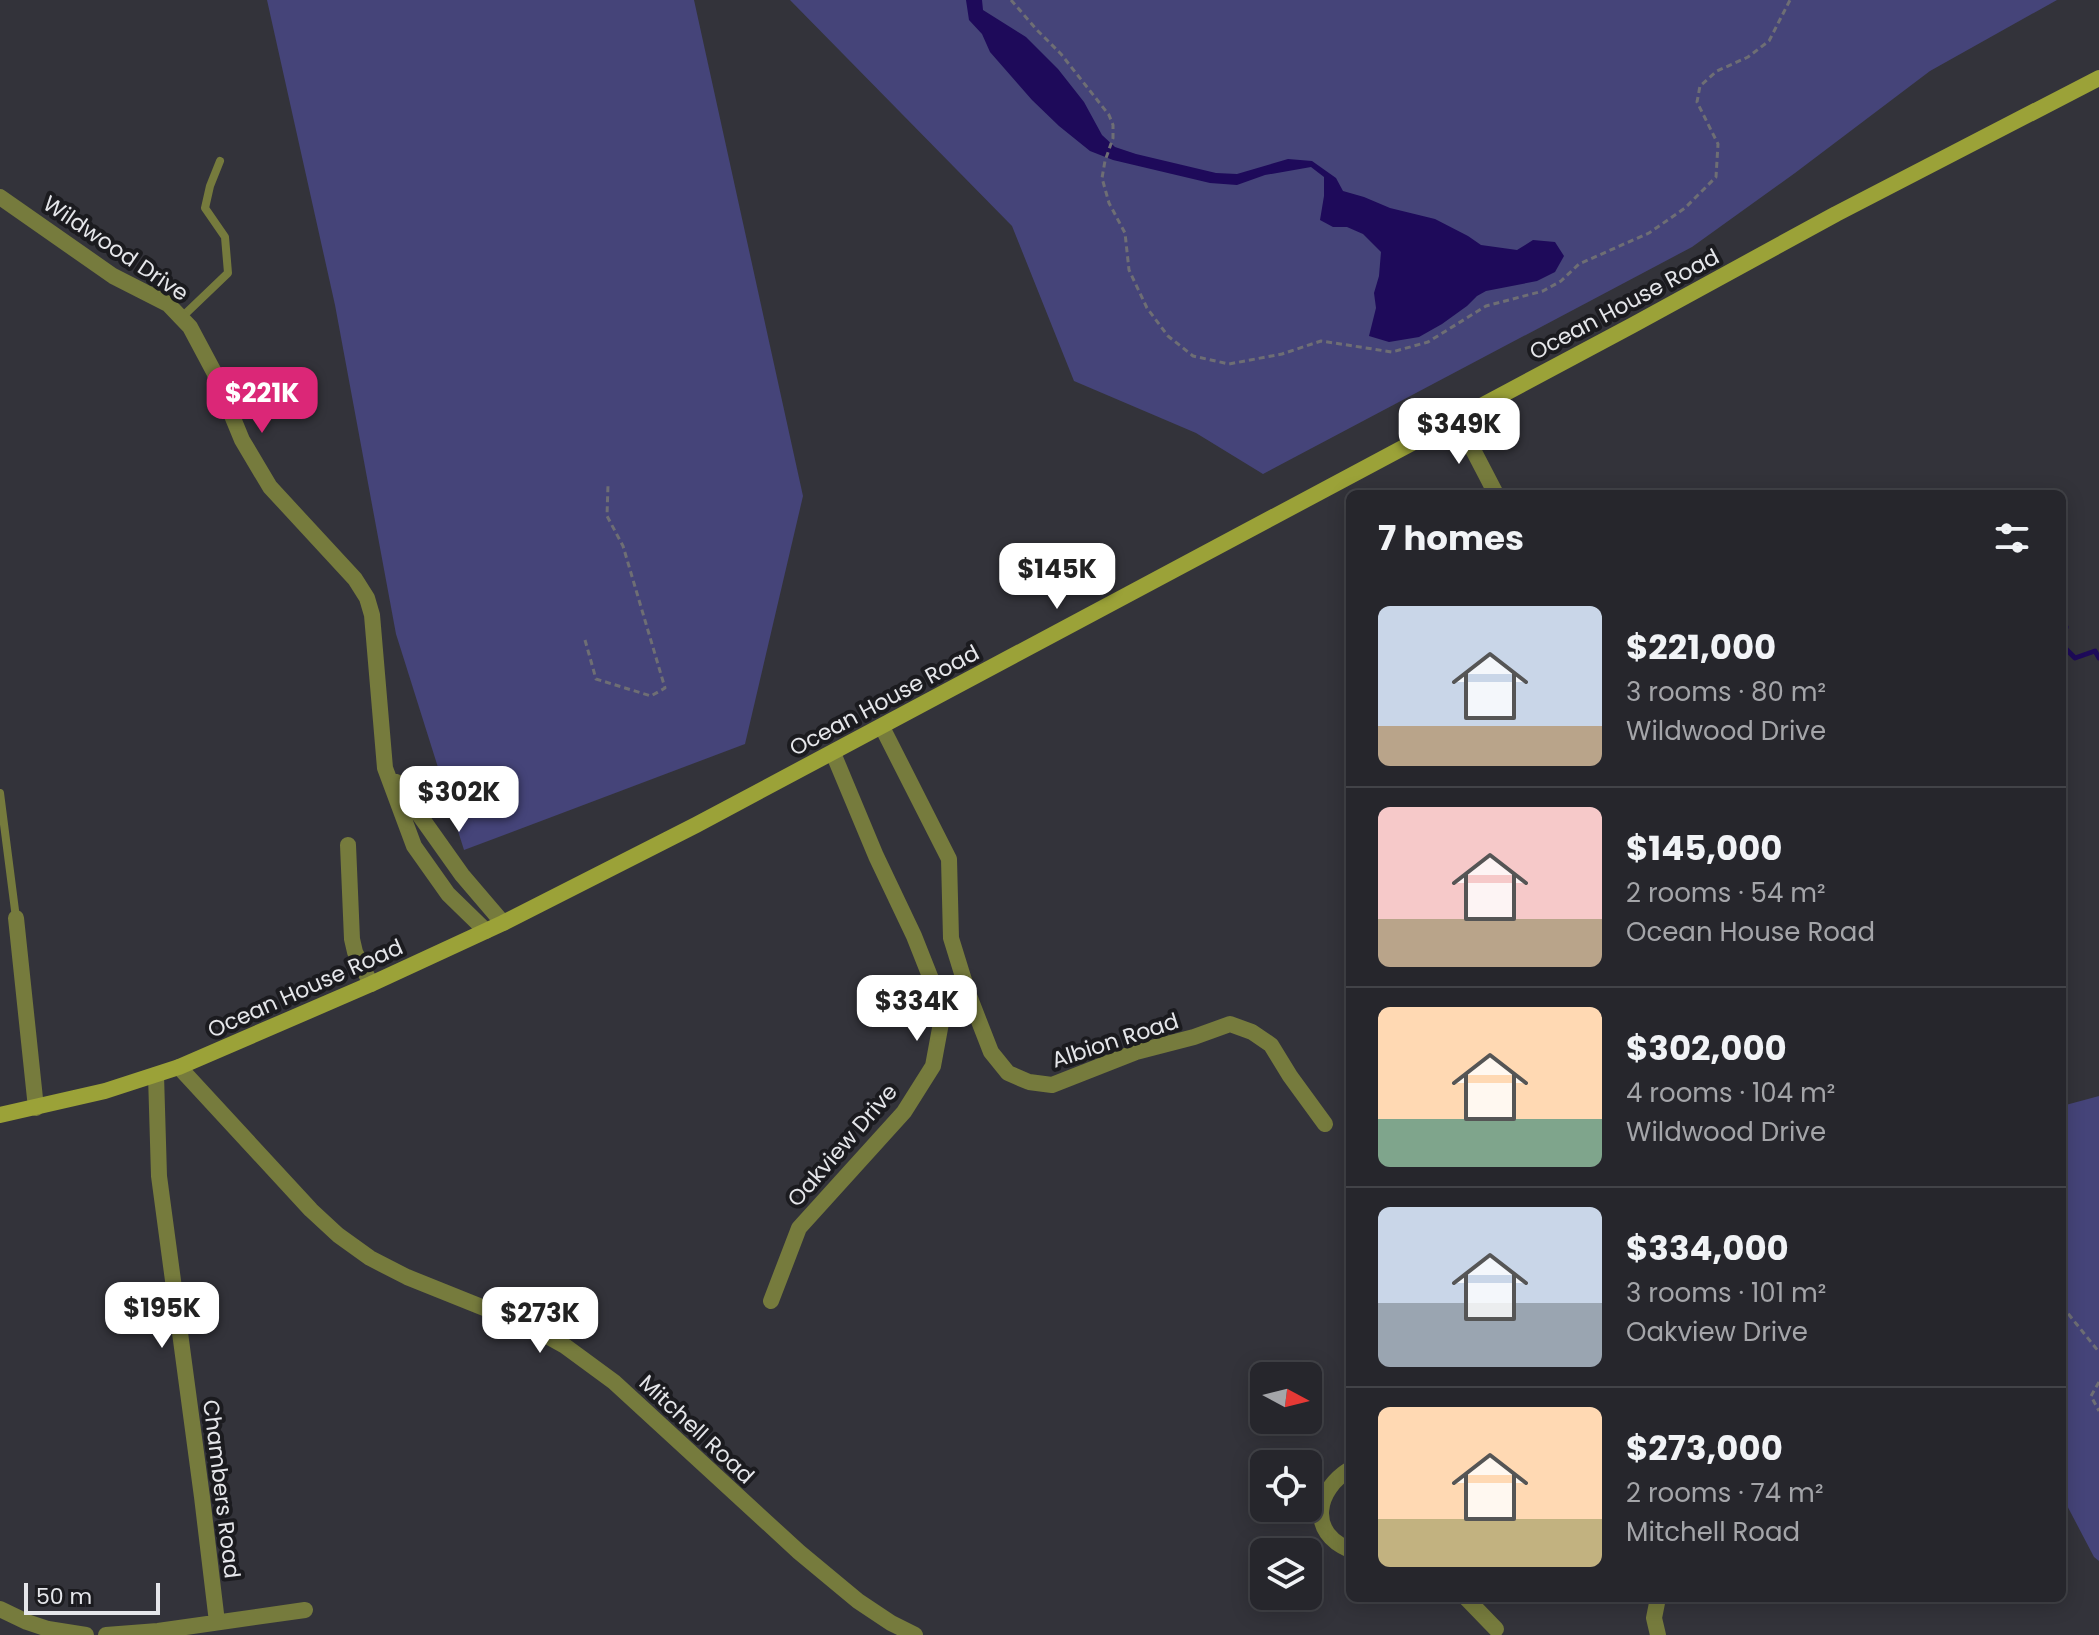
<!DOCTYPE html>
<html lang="en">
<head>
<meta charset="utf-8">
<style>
	body { margin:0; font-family:Poppins,sans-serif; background:#2e2e34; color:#f1f3f6; height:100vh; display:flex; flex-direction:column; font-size:30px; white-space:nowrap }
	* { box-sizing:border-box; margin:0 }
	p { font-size:26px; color:#a4a5a9 }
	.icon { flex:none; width:44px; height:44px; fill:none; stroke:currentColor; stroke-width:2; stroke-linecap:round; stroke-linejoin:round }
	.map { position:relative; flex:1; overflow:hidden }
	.details { position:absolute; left:1346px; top:490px; width:720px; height:1112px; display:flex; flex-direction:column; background:#26262c; border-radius:12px; box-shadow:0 4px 20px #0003,0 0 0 2px #424348 }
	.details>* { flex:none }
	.needle { width:52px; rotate:97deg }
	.fabs { position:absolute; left:1250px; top:1362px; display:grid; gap:16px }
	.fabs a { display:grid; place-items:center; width:72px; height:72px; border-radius:12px; background:#26262c; box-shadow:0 4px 20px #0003,0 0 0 2px #424348; font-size:40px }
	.scale { position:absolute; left:24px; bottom:20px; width:136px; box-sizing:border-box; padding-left:8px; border:4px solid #e5e6ea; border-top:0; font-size:22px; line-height:28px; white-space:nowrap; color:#e5e6ea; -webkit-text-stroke:6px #1b1b1f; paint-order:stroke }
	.price { position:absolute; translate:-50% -68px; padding:0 18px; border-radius:16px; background:#fff; color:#222; font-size:26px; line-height:52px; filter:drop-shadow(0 2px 4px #0008) }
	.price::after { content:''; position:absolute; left:50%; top:48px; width:24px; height:18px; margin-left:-12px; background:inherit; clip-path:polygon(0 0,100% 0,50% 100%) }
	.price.selected { background:#db2777; color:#fff }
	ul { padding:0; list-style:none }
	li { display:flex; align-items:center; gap:24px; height:200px; padding:0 32px }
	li+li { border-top:2px solid #424348 }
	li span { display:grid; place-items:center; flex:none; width:224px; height:160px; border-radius:12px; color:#555 }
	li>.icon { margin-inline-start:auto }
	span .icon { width:96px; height:96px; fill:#fffc; stroke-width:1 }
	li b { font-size:34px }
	h2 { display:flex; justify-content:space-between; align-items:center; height:96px; padding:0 32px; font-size:34px }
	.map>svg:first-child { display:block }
	.green { fill:#454479 }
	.water { fill:#1e0a5a }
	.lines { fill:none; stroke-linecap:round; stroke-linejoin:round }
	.stream { stroke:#1e0a5a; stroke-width:5 }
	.path { stroke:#6e6e74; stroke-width:3; stroke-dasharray:6 4; stroke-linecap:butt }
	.service { stroke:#767b3d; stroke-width:8 }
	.minor { stroke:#767b3d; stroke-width:16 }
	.tertiary { stroke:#767b3d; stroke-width:16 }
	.secondary { stroke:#9ba238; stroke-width:16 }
	.labels { text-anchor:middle; stroke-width:8; stroke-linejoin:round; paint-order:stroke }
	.street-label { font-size:22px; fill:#e5e6ea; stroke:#1b1b1f }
</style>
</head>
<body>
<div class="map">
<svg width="2099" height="1635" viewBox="0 0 2099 1635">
	<rect width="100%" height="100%" fill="#33333a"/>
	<path class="green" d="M267,0h427l109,496 -58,248 -281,106 -68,-216 -61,-329z
		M790,0h1267l-127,71 -135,102 -103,74 -429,227 -67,-41 -122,-52 -62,-155z
		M2099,1096v465l-5,-4 -32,-61v-390z"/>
	<path class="water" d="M966,0h16l1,10 43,27 32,32 26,33 18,33 13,12 21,7 80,19 21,1 51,-15 24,2 24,17 7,13 21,6 26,11 45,11 33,17 13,9 36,5 16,-10 22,2 9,14 -9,16 -18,9 -51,10 -9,5 -10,10 -25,18 -23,13 -30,5 -20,-6 7,-28 -2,-15 5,-17 2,-24 -18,-18 -16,-7h-14l-13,-7 4,-24v-19l-13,-10 -46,8 -28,10 -27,-2 -97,-23 -23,-9 -31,-25 -27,-26 -42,-48 -8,-18 -13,-14z"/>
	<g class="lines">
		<path class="stream" d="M2062,623l4,4 -4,14
			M2062,645l13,13 20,-7 4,7"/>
		<path class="path" d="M1011,0l26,30 24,24 48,61 4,10v13l-8,23 -3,17 7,25 16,30 4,37 18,38 21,28 25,20 36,8 53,-10 39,-13 71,11 36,-10 58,-36 57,-15 18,-10 18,-17 70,-31 36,-25 31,-31 2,-33 -21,-42 3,-16 17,-15 31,-14 21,-16 21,-41
			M585,640l11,39 55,17 14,-8 -42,-142 -16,-30 1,-31
			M2062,1306l37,46
			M2099,1382l-8,14 8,15"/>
		<path class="service" d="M181,318l47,-45 -3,-36 -20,-29 5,-22 10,-25
			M0,793l16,125"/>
		<path class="minor" d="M0,197l113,79 55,28 22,23 24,45 28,68 28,47 85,92 12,19 5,17 13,153 29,78 34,48 38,37
			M1457,419l39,75
			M882,727l67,132 2,79 17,55 23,59 17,21 21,9 23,3 84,-33 58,-15 36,-13 22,8 19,13 19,31 35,48
			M396,782l66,93 41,48
			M348,845l4,94 3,13 16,32
			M16,918l20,190
			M156,1075l3,101 43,321 15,125
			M771,1301l28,-73 105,-116 29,-46 8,-43 -8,-39 -19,-48 -38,-80 -43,-103
			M1350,1469c-34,21 -43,63 0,81
			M1466,1598l30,31
			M1658,1598l-4,20 4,17
			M0,1609l27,13 21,7 38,6
			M106,1635l52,-4 147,-21"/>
		<path class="tertiary" d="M179,1067l132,143 27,25 32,23 37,19 122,49 36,20 49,36 185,170 59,49 33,22 24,12"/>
		<path class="secondary" d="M0,1115l105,-24 74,-24 192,-83 132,-61 193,-98 937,-500 203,-111 263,-136"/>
	</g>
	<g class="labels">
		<g class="street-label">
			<text transform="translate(116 248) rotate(34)" y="8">Wildwood Drive</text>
			<text transform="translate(1624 304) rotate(-28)" y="8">Ocean House Road</text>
			<text transform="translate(884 700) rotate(-28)" y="8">Ocean House Road</text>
			<text transform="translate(305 988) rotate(-24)" y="8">Ocean House Road</text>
			<text transform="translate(1115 1040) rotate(-18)" y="8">Albion Road</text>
			<text transform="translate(842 1145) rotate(-49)" y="8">Oakview Drive</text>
			<text transform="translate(697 1429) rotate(43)" y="8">Mitchell Road</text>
			<text transform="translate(222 1489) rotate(83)" y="8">Chambers Road</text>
		</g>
	</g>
</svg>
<div class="fabs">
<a><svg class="needle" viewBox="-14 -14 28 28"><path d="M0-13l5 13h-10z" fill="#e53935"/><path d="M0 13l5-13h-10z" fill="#a4a5a9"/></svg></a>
<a><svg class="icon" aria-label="locate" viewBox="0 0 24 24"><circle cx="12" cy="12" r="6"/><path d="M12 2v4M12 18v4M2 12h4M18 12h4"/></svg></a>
<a><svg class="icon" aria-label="layers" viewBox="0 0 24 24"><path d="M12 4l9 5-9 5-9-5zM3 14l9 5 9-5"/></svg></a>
</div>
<div class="scale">50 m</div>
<b class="price selected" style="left:262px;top:435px">$221K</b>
<b class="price" style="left:1459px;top:466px">$349K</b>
<b class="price" style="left:1057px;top:611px">$145K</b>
<b class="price" style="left:459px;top:834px">$302K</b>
<b class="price" style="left:917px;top:1043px">$334K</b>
<b class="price" style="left:162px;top:1350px">$195K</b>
<b class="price" style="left:540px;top:1355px">$273K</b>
<section class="details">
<h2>7 homes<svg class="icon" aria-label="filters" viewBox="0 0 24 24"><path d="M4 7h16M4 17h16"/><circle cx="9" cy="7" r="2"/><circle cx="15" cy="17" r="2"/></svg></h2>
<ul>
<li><span style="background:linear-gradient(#c9d6e8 75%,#b9a48a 0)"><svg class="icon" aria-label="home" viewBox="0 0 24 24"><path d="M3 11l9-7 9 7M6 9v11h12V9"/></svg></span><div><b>$221,000</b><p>3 rooms · 80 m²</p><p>Wildwood Drive</p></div></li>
<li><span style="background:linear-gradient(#f6c9c9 70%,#b9a48a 0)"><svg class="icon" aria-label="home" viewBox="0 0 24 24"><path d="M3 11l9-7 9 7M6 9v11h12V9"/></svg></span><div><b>$145,000</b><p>2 rooms · 54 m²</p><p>Ocean House Road</p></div></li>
<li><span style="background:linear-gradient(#ffd9b3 70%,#7fa58c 0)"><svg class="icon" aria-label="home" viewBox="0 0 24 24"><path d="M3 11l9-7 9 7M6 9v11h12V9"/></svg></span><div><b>$302,000</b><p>4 rooms · 104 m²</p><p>Wildwood Drive</p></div></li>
<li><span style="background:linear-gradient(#c9d6e8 60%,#9aa5b1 0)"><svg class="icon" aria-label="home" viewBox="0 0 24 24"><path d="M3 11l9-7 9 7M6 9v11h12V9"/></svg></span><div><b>$334,000</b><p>3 rooms · 101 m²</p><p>Oakview Drive</p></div></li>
<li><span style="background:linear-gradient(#ffd9b3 70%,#c2b280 0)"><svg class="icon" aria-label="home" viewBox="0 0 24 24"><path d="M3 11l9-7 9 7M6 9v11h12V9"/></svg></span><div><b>$273,000</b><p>2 rooms · 74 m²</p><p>Mitchell Road</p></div></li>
</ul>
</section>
</div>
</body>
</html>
